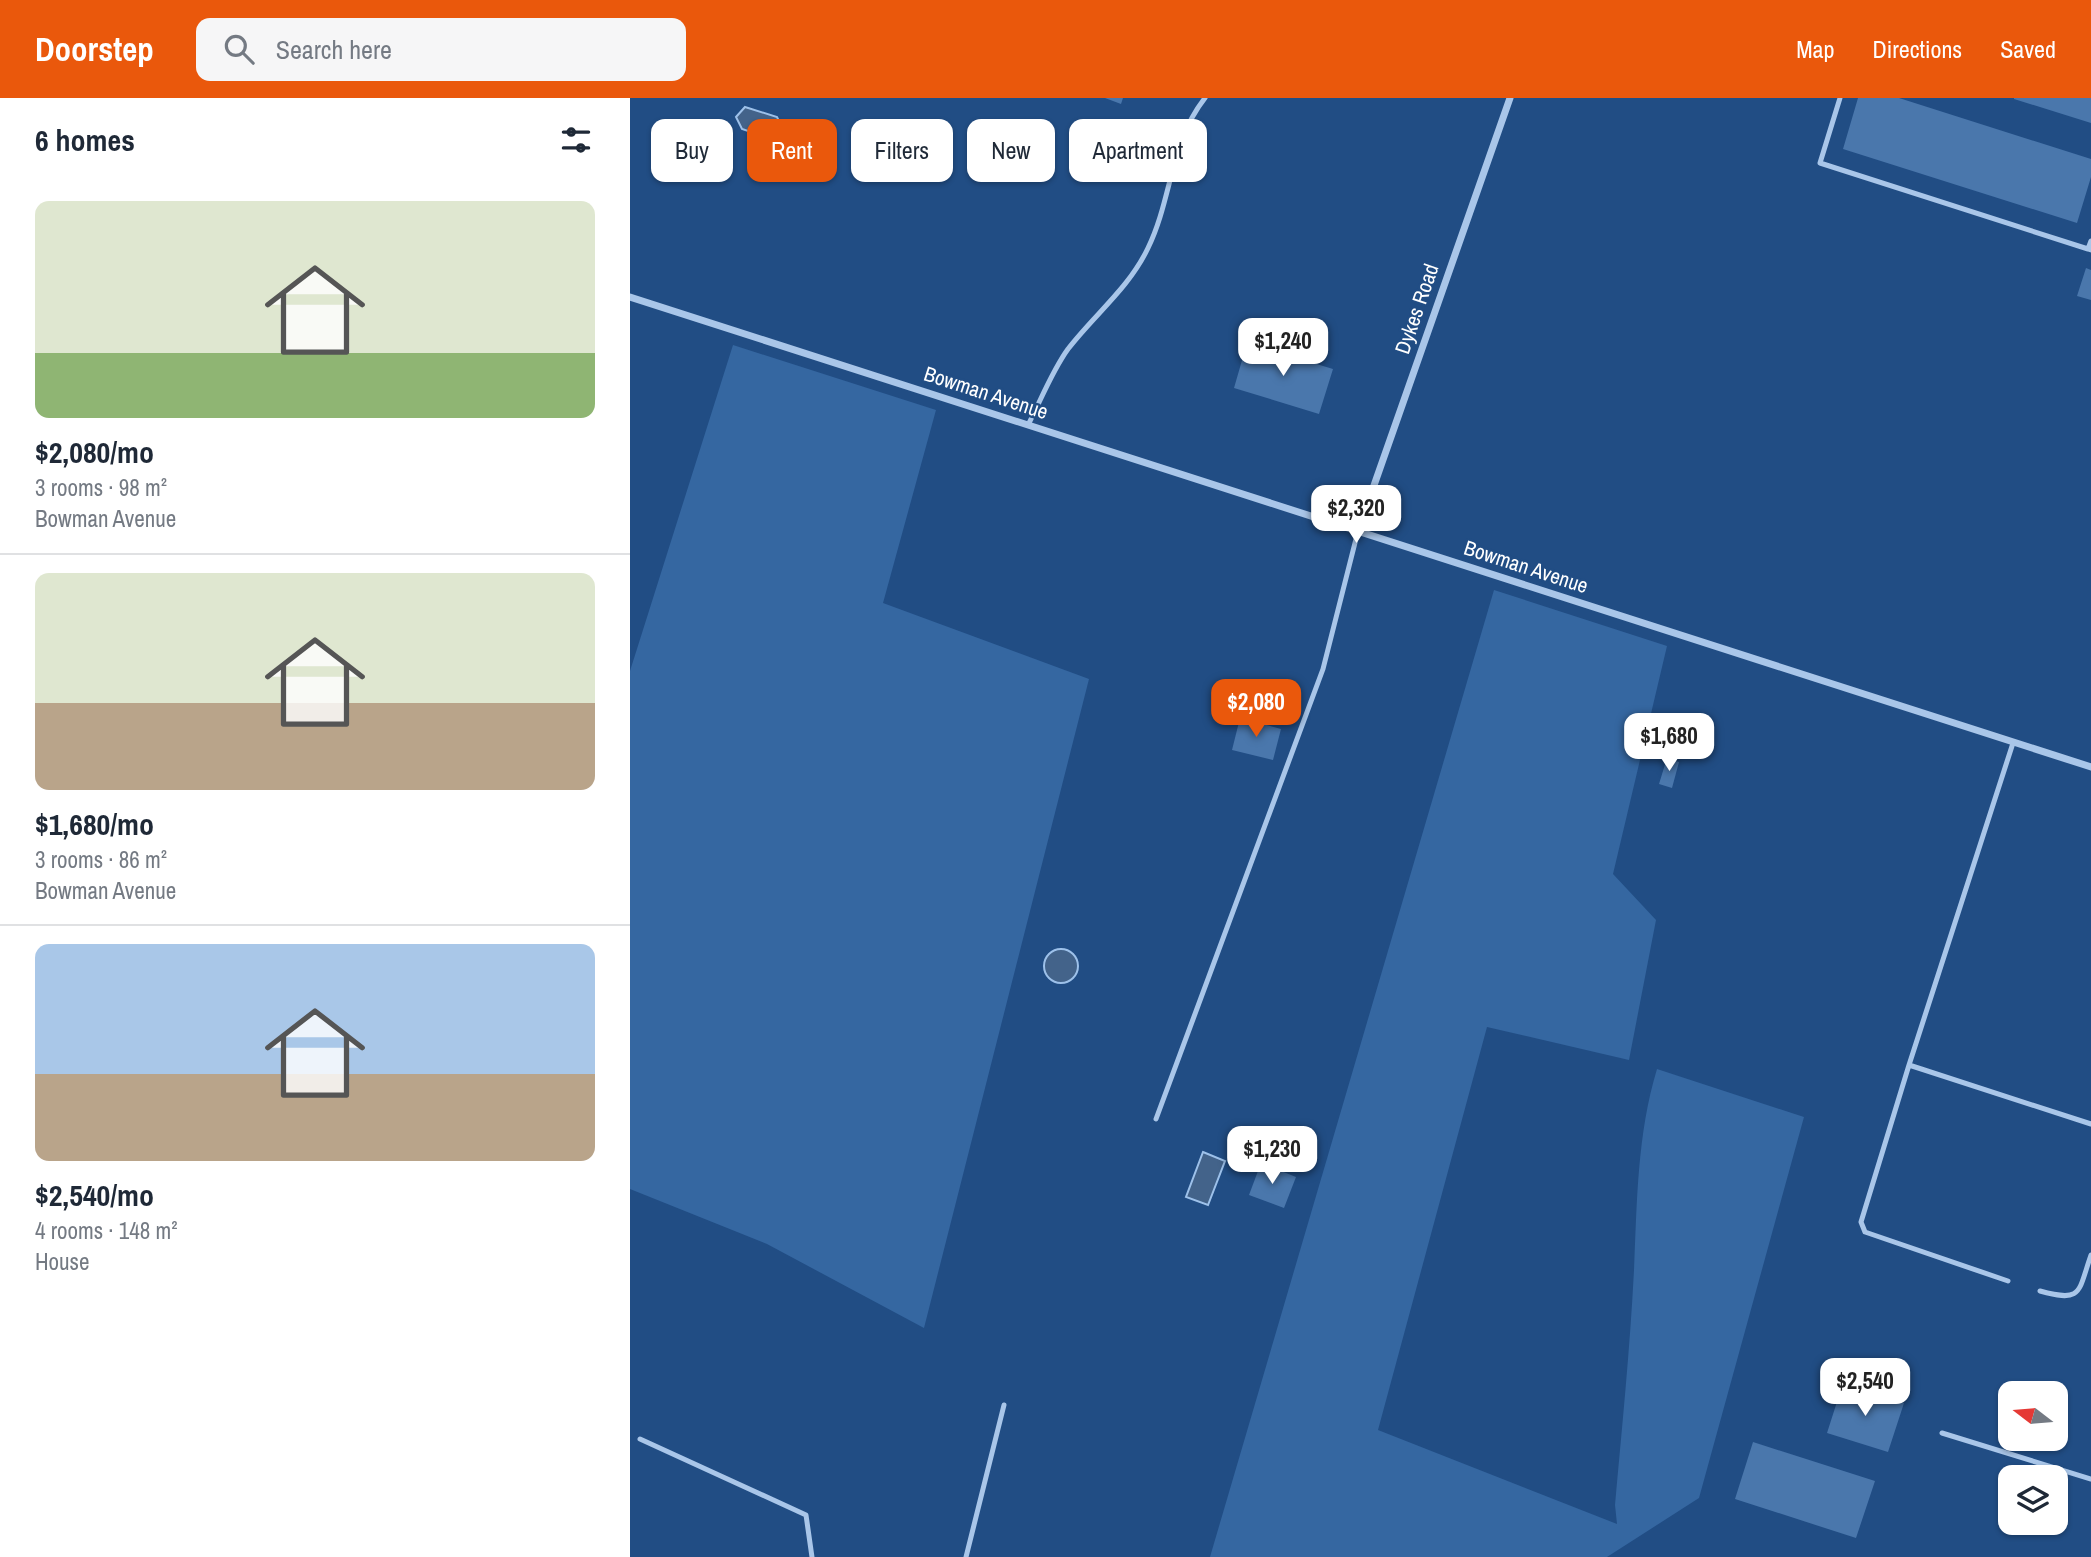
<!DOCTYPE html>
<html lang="en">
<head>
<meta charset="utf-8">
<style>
	body { margin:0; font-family:"Archivo Narrow",sans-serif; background:#f6f6f7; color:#1f2937; height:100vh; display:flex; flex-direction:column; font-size:26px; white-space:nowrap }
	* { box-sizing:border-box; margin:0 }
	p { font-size:23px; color:#747a83 }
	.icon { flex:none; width:38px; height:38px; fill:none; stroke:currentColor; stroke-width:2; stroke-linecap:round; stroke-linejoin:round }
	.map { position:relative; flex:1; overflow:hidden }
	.sheet { display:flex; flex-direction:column; background:#fff; width:630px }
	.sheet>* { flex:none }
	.hud { position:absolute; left:21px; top:21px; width:665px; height:63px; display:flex; gap:14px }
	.needle { width:46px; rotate:286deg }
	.fabs { position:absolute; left:1368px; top:1283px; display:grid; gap:14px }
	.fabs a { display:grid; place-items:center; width:70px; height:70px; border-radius:14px; background:#fff; box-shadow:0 2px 5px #0004; font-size:35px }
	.price { position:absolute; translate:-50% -60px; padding:0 16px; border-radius:14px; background:#fff; color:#222; font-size:23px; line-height:46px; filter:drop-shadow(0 2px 4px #0008) }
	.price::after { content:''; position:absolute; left:50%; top:42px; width:21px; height:16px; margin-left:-10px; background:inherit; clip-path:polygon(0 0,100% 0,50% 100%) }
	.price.active { background:#ea580c; color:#fff }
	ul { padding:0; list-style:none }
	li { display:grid; align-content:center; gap:14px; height:371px; padding:0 35px }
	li+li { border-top:2px solid #e0e1e3 }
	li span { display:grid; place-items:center; height:217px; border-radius:14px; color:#555 }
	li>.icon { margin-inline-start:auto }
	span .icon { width:126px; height:126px; fill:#fffc; stroke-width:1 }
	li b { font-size:30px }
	h2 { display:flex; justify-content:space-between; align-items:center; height:84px; padding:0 35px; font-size:30px }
	.chip { padding:0 24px; border-radius:14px; background:#fff; box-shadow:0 2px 5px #0004; font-size:24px; line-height:63px }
	.chip.active { background:#ea580c; color:#fff }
	header { display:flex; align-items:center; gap:42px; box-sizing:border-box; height:98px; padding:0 35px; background:#ea580c; color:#fff }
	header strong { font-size:33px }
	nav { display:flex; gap:38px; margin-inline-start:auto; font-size:24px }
	.search { width:490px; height:63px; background:#f6f6f7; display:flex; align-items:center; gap:18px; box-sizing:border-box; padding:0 24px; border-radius:14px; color:#747a83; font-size:26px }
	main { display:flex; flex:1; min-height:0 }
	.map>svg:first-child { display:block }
	.green { fill:#3567a1 }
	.water { fill:#43638a; stroke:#9dc1ea; stroke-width:2 }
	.building { fill:#4a77ac }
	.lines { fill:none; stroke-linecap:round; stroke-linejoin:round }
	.lane { stroke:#a9c6e9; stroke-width:5 }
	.street { stroke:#a9c6e9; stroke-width:7 }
	.labels { text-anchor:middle; stroke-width:5; stroke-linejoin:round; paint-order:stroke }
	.street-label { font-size:21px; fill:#fff; stroke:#214d84 }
</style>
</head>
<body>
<header>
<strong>Doorstep</strong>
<div class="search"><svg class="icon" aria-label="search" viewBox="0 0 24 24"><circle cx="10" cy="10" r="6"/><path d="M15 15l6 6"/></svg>Search here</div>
<nav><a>Map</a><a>Directions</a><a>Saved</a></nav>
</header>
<main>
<section class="sheet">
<h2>6 homes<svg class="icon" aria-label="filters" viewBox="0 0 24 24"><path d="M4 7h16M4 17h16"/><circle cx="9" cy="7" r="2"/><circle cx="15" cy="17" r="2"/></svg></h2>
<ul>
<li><span style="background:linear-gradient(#dfe7d0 70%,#8fb573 0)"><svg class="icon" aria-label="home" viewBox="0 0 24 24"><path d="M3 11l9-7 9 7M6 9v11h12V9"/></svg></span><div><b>$2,080/mo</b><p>3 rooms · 98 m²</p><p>Bowman Avenue</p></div></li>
<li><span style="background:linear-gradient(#dfe7d0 60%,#b9a48a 0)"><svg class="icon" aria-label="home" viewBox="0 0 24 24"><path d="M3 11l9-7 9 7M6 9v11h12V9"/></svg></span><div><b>$1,680/mo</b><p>3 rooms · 86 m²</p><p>Bowman Avenue</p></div></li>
<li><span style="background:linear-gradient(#a9c7e8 60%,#b9a48a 0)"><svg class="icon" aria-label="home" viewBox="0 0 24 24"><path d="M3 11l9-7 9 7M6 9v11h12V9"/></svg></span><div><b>$2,540/mo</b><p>4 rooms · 148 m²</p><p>House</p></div></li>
</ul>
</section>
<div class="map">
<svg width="1461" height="1459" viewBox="0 0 1461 1459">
	<rect width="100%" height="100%" fill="#214d84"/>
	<path class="green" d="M103,247l203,65 -53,193 206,76 -165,649 -157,-84 -137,-55v-518z
		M864,492l173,56 -54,228 43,46 -27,140 -142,-33 -109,403 239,94 -2,-19c7,-78 15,-156 19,-235 3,-67 3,-135 23,-201l147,48 -105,381 -92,59h-397z"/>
	<path class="water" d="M115,9l32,10 4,8 -2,9 -7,5 -30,-10 -6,-12z
		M414 868a17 17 0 1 1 34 0a17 17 0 1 1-34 0Z
		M573,1054l22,9 -17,44 -22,-8z"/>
	<path class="building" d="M475,0h18l-2,6z
		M1228,0h41l192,61v18l-14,46 -234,-74z
		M1384,0h77v25l-77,-24z
		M1456,170l5,2v30l-14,-4z
		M617,245l86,26 -14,45 -85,-26z
		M610,620l41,11 -8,31 -41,-10z
		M1037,660l12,4 -7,26 -13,-4z
		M631,1065l35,14 -12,31 -35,-13z
		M1213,1285l61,20 -16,49 -61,-19z
		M1123,1344l122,39 -19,57 -121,-39z"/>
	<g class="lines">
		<path class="lane" d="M1210,0l-20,65 268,86
			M1461,143l-3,8 3,1
			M398,327c13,-25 24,-54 40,-76 27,-35 61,-61 80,-101 24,-49 22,-106 57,-150
			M1383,645l-104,322 182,59
			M1279,967l-48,157 4,10 143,49
			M526,1021l167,-450 35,-138
			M1410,1193c43,12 38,1 51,-36
			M1312,1335l149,46
			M10,1341l166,76 6,42
			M336,1459l38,-152"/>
		<path class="street" d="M0,199l1461,470
			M728,433l152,-433"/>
	</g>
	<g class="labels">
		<g class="street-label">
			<text transform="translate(787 211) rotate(-71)" y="7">Dykes Road</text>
			<text transform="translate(356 295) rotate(18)" y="7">Bowman Avenue</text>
			<text transform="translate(896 469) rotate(18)" y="7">Bowman Avenue</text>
		</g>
	</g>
</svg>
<div class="fabs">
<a><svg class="needle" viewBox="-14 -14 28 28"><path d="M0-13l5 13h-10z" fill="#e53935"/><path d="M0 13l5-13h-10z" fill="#747a83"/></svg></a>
<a><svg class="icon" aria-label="layers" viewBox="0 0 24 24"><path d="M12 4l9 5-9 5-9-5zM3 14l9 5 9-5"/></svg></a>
</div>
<b class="price" style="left:653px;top:280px">$1,240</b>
<b class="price" style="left:726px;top:447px">$2,320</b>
<b class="price active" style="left:626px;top:641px">$2,080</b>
<b class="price" style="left:1039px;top:675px">$1,680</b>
<b class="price" style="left:642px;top:1088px">$1,230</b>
<b class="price" style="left:1235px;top:1320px">$2,540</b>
<div class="hud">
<a class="chip">Buy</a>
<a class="chip active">Rent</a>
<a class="chip">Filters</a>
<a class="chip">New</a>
<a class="chip">Apartment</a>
</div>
</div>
</main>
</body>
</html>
